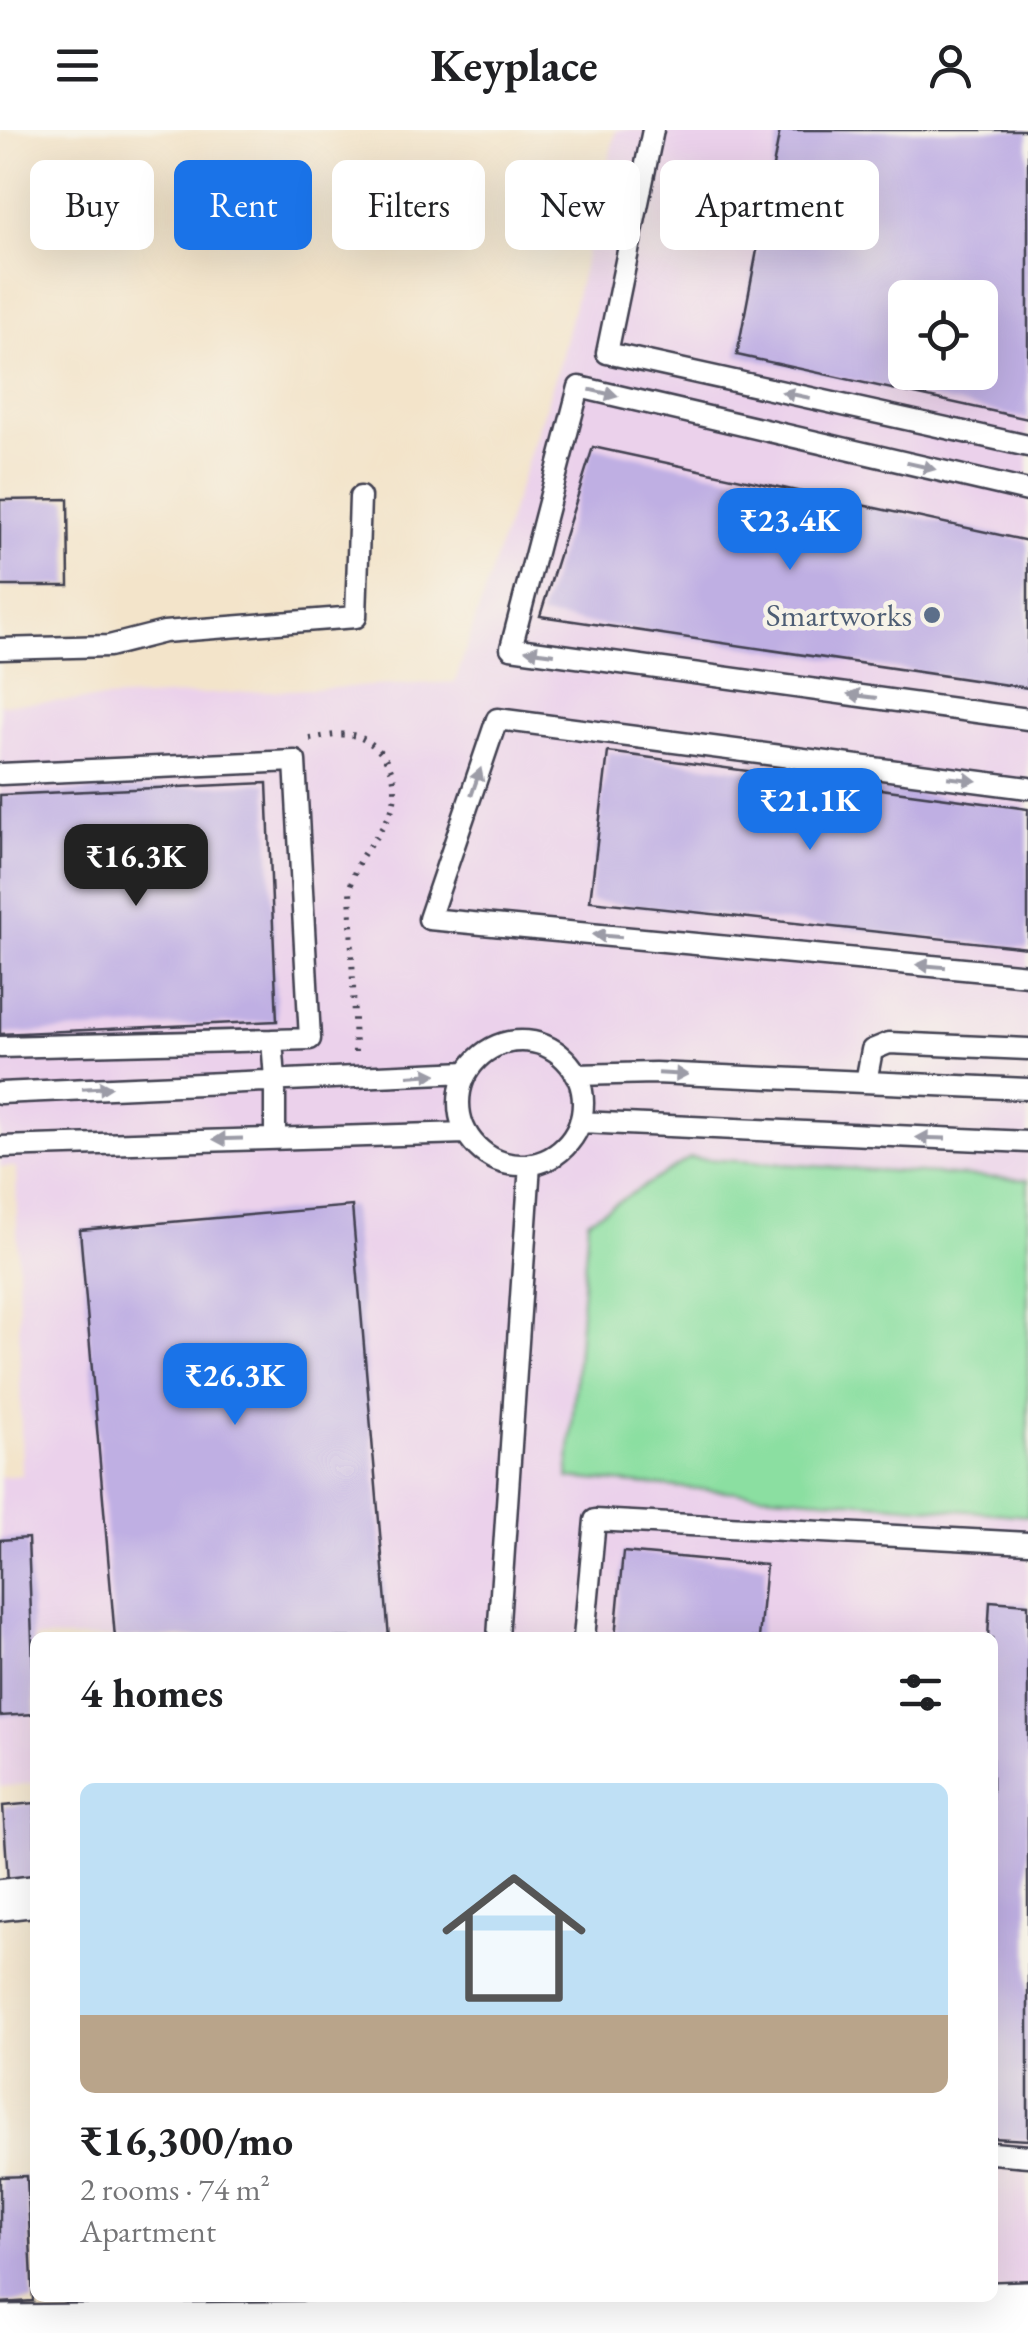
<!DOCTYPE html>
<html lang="en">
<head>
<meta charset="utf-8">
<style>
	body { margin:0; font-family:"EB Garamond",serif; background:#f2f2f2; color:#202124; height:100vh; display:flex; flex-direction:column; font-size:38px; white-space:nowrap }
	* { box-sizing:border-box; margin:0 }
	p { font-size:32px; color:#757577 }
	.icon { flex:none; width:55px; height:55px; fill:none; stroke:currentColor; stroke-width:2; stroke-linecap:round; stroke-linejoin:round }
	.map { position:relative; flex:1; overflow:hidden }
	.side { position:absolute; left:30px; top:1502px; width:968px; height:670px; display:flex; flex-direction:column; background:#fff; border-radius:15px; box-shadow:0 10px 40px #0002 }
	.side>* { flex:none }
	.hud { position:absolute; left:30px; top:30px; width:970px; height:90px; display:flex; gap:20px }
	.fabs { position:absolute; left:888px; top:150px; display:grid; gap:20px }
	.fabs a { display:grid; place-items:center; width:110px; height:110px; border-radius:15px; background:#fff; box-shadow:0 10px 40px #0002; font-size:50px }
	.price { position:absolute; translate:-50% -85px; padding:0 22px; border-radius:20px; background:#1a73e8; color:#fff; font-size:32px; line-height:65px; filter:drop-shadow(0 2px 5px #0008) }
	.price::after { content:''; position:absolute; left:50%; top:60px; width:30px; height:22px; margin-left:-15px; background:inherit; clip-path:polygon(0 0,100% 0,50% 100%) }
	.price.active { background:#222; color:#fff }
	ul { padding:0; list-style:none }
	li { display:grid; align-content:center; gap:20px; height:530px; padding:0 50px }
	li span { display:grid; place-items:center; height:310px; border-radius:15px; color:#555 }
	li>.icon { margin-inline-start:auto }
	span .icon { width:180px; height:180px; fill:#fffc; stroke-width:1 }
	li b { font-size:42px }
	h2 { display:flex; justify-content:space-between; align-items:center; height:120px; padding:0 50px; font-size:42px }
	.tag { padding:0 35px; border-radius:15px; background:#fff; box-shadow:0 10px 40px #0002; font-size:35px; line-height:90px }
	.tag.active { background:#1a73e8; color:#fff }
	header { display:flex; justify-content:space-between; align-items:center; height:130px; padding:0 50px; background:#fff; font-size:45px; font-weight:700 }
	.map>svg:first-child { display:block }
	.built { fill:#ebd1eb; fill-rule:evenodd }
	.green { fill:#8bdfa1; stroke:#56806e; stroke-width:2.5 }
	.building { fill:#bfafe3; fill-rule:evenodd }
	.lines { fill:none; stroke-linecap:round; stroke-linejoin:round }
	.lane-casing { stroke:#413f50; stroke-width:25 }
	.street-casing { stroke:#413f50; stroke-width:45 }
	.secondary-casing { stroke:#413f50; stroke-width:60 }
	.path { stroke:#413f50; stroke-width:6; stroke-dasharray:2.5 8; stroke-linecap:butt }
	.lane { stroke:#fff; stroke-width:20 }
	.street { stroke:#fff; stroke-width:40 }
	.secondary { stroke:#fff; stroke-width:55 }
	.oneway { fill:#9c9ca7 }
	.service-dot { fill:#5c6f8a; stroke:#f7f3e8; stroke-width:4 }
	.labels { text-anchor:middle; stroke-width:9; stroke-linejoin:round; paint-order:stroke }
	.service-label { font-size:32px; fill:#4e5e75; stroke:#f7f3e8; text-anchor:end }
</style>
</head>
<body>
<header><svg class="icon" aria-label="menu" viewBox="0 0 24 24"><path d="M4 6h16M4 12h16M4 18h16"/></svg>Keyplace<svg class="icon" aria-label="person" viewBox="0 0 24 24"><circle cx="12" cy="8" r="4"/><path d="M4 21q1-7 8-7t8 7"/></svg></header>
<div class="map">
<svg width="1028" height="2203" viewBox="0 0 1028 2203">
	<rect width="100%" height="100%" fill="#f7f3e8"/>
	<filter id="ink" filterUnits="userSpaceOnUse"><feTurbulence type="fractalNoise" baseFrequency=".01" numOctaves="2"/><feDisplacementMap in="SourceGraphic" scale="20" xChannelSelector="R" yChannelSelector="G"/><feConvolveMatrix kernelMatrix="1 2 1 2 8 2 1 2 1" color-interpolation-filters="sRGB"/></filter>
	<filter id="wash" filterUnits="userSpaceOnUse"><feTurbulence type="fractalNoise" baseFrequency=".0048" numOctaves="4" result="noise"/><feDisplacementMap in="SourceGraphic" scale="40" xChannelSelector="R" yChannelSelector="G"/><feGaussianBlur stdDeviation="2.25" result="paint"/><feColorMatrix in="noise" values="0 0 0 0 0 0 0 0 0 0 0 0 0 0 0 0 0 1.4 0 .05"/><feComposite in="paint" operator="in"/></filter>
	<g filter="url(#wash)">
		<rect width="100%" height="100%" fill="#f3e4ca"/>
		<path class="built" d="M616,0h412v2160l-35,1 -1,-653h-957v145l-35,4v-310l22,-2 -6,-308h-16v-463l455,-22 105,-320zM905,168h75v74h-75z"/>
		<path class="green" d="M690,1028l338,22v336l-460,-38 20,-258z"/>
		<g id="blocks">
			<path class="building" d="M780,0h248v289l-291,-64zM905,168h75v74h-75z
				M593,317l435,94v147l-488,-72z
				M68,369l1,87h-69v-86z
				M608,622l420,57v139l-438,-47z
				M267,653l10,238 -277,13v-239z
				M352,1076l37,432h-274l-35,-408z
				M28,1408l7,176 -35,2v-176z
				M623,1422l143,13 -7,73h-144z
				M990,1471l38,3v536l-36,-2v-500h-4z
				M35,1673v76l-27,2 -5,-75z
				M27,2046l6,125 -33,2v-126z"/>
		</g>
	</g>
	<g filter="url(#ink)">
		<use href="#blocks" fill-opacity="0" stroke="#413f50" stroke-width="2.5"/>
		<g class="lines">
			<defs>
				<path id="lane" d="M653,0l-46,223 421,93
					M1028,361l-449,-104 -68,261 517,71
					M0,519l109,-3 55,-14 192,-15 4,-120
					M0,644l295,-13 15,278 -38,1
					M1028,658l-531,-69 -68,200 599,56
					M459 973a62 62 0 1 1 124 0a62 62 0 1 1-124 0Z
					M0,917l272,-7 3,39v59
					M576,945l79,-2 373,16
					M866,952l6,-32 17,-7 139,6
					M0,963l467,-21
					M580,992l448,20
					M0,1017l466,-14
					M498,1508l32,-474
					M584,1508l11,-118 433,23
					M992,2023l36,3"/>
				<path id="street" d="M0,1770l35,-4"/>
				<path id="secondary" d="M0,2203l463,-5 565,-19"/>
			</defs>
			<use href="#lane" class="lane-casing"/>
			<use href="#street" class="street-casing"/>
			<use href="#secondary" class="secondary-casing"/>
			<path class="path" d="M310,609c13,-2 33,-7 46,-3 28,9 45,41 37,69 -6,23 -26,39 -36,61 -3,7 -5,15 -7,22l5,164"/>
			<use href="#lane" class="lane"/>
			<use href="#street" class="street"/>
			<use href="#secondary" class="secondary"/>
		</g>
		<defs><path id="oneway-solid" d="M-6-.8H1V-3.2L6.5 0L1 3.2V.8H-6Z" transform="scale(2.5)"/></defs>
		<g class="oneway">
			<use href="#oneway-solid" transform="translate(604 263) rotate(13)"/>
			<use href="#oneway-solid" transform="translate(796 265) rotate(-168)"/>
			<use href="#oneway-solid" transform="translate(921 336) rotate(13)"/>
			<use href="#oneway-solid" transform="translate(540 522) rotate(-172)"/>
			<use href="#oneway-solid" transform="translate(862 566) rotate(-172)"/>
			<use href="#oneway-solid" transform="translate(962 649) rotate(7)"/>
			<use href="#oneway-solid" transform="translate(476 652) rotate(-71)"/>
			<use href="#oneway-solid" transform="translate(607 806) rotate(-175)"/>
			<use href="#oneway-solid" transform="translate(931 836) rotate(-175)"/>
			<use href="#oneway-solid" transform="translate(673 944) rotate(3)"/>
			<use href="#oneway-solid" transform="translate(422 945) rotate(-4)"/>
			<use href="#oneway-solid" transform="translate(97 958) rotate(-3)"/>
			<use href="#oneway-solid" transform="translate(931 1008) rotate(-178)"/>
			<use href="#oneway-solid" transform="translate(228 1009) rotate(178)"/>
		</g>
	</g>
	<circle class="service-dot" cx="932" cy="485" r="10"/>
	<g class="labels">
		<g class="service-label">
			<text x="912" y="496">Smartworks</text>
		</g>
	</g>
</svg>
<div class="fabs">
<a><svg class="icon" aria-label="locate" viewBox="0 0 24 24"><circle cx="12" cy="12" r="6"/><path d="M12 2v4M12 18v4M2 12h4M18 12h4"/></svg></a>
</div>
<b class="price" style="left:790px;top:443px">₹23.4K</b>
<b class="price" style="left:810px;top:723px">₹21.1K</b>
<b class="price active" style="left:136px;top:779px">₹16.3K</b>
<b class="price" style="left:235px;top:1298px">₹26.3K</b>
<div class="hud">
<a class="tag">Buy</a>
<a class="tag active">Rent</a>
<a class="tag">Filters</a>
<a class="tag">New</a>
<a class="tag">Apartment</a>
</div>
<section class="side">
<h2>4 homes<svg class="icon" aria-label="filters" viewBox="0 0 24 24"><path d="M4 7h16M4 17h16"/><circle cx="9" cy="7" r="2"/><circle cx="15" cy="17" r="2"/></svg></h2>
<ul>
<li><span style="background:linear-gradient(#bfe0f5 75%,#b9a48a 0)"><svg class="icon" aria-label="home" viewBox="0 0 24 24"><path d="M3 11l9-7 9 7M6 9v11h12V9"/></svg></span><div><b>₹16,300/mo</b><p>2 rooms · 74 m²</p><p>Apartment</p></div></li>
</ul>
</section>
</div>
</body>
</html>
